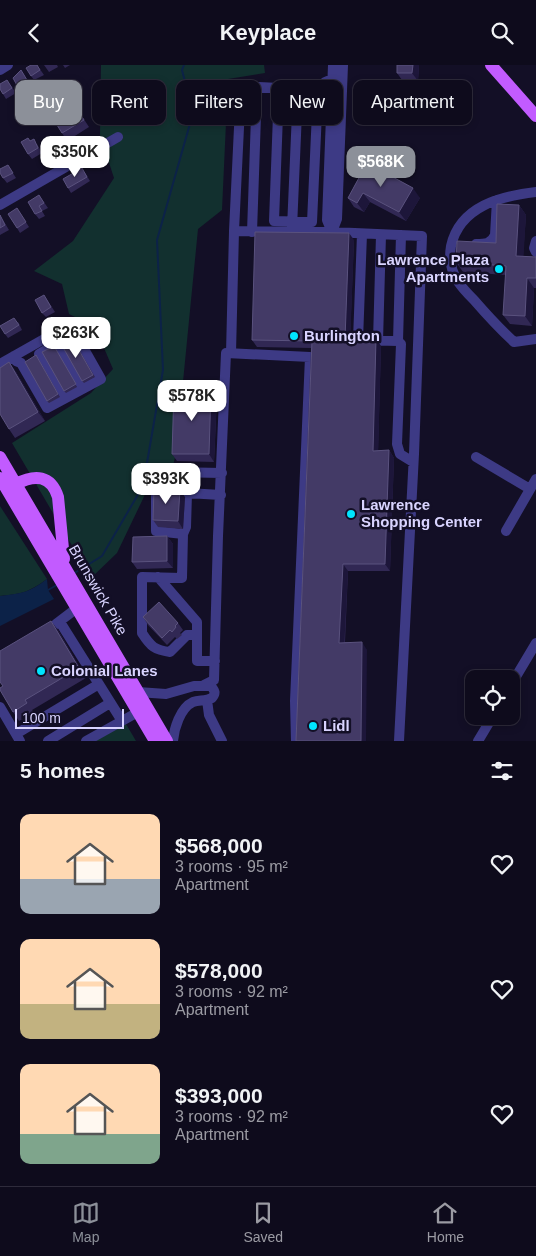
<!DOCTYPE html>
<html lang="en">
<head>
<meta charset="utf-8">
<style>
	body { margin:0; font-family:Helvetica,sans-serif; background:#171425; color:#f1f3f6; height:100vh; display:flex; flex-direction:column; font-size:19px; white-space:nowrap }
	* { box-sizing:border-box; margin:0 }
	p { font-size:16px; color:#9b9ba3 }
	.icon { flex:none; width:28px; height:28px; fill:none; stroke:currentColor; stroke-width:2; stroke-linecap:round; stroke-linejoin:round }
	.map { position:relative; height:676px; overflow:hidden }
	.side { display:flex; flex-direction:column; background:#0e0b1c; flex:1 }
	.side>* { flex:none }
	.guide { position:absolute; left:15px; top:15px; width:506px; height:45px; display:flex; gap:10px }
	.fabs { position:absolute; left:465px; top:605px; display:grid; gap:10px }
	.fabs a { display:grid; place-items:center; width:55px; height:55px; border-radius:10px; background:#0e0b1c; box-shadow:0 2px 8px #0003,0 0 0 1px #2e2b3b; font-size:25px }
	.scale { position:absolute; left:15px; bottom:12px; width:109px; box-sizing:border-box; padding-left:5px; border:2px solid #d9d4ff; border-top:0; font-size:14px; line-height:18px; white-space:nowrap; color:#d9d4ff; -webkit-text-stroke:4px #130f26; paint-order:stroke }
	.price { position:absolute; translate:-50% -42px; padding:0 11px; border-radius:10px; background:#fff; color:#222; font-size:16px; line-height:32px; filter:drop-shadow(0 1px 2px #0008) }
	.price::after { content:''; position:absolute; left:50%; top:30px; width:15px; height:11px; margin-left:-8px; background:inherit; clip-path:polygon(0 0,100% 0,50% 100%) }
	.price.current { background:#8c9099; color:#fff }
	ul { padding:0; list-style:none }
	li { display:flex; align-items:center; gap:15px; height:125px; padding:0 20px }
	li span { display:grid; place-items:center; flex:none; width:140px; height:100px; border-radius:10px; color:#555 }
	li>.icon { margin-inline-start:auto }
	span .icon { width:60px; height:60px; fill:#fffc; stroke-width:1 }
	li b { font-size:21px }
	h2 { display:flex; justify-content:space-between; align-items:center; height:60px; padding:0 20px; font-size:21px }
	.chip { padding:0 18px; border-radius:10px; background:#0e0b1c; box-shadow:0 2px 8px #0003,0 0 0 1px #2e2b3b; font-size:18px; line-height:45px }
	.chip.current { background:#8c9099; color:#fff }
	header { display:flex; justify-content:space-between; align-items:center; height:65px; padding:0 20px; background:#0e0b1c; font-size:22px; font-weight:700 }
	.menu { display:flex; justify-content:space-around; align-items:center; height:70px; border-top:1px solid #2e2b3b; background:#0e0b1c; font-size:14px; color:#9b9ba3 }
	.menu a { display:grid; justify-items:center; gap:2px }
	.menu .current { color:#8c9099 }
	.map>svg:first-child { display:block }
	.green { fill:#12302f }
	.water { fill:#0c2248 }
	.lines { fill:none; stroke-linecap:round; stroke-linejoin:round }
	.stream { stroke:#0c2248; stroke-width:2 }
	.minor { stroke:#3d3a85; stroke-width:10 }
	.major { stroke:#c25bff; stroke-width:12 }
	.wall { fill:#312854 }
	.shaded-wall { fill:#1d163a }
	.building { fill:#433a66; stroke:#5a527e }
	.poi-dot { fill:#00e5ff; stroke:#130f26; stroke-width:2 }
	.labels { text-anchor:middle; stroke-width:5; stroke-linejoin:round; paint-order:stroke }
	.poi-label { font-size:15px; font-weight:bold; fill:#d9d4ff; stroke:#130f26; text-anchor:start }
	.street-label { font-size:15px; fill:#d9d4ff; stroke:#130f26 }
</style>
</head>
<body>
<header><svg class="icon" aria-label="back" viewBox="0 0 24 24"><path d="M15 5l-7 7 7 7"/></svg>Keyplace<svg class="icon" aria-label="search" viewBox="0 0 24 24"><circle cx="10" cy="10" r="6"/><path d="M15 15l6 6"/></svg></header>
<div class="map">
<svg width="536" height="676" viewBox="0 0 536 676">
	<rect width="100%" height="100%" fill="#130f26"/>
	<path class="green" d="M101,0h163l1,8 -37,6 -6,131 -24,19 -22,224 -6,26 -18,1 -35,73 -26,25 -79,-135 79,-50 22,-24 -18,-42 -26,-13 -7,-30 -28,-13 39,-30 41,-63 -14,-43z
		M0,441l47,73c-18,13 -25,15 -47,17z
		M126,659l10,17h-42z"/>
	<path class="water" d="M47,514l1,11 6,9 -54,27v-30c23,-3 28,-3 47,-17z"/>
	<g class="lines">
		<path class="stream" d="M73,509l29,-18 41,-70 20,-116 -6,-130 36,-127 -11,-43 2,-5
			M48,525l9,-5"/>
		<path class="minor" d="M0,5l8,-5
			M279,23l-5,133 38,1 6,-132
			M536,127c-35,4 -76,14 -85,54 -2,12 0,26 8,37 4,6 10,12 15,17 13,15 26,29 40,42l22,-3
			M0,140l118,-68
			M292,163l6,-139
			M234,166l7,-145 77,4 7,-8 7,-3
			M252,167l5,-145
			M332,167l-5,-12 6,-155
			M332,167l5,-13 6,-154
			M362,169l-4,106 40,1
			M401,170l-3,106 3,3 -4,100 3,10 13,8
			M536,176l-2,7 2,4
			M476,179c9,0 15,0 19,-9l2,-35
			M378,276l3,-106
			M231,288l3,-122 98,1 90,4 -8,218 -15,287
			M14,291l2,5 5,2 26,45 54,-29 -26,-46h-8l-3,-5
			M0,299l67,-38
			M65,333l-26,-44 18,-11 26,45
			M476,392l54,32
			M170,427l51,3
			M506,466l30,-52
			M183,469l3,-7 1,-34
			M158,512l39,45v39h18
			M60,557l62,99
			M56,559l21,-16
			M197,570h-10l-17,17c-15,-2 -19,-5 -28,-19v-56l40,1 1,-44 -27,-3v-35l15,-24 51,1
			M204,620l10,-5 4,-144 8,-183 84,4 -15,344 1,40
			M511,620l25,-42
			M138,627l28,2 28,-8h17c4,5 5,7 1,12 -6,3 -13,2 -19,4 -13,6 -19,27 -20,39
			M207,635l2,15 13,26
			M0,642l20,34
			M16,669l83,-50
			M48,676l62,-38
			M86,676l52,-29
			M478,676l15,-25"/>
		<path class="major" d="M491,0l45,51
			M0,392l167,284
			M0,413l155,263
			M16,419c19,-10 35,-9 42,13l6,62"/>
	</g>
	<path class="wall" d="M37,0l7,10 -10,5 -3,-4z
		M44,0h13l1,2 -9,5z
		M63,0h7l-5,3z
		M397,0h22l-1,16 -16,-1 -5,-7z
		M21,5l12,20 -10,6 -3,-5z
		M7,15l9,13 -10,6 -3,-5z
		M33,34l8,13 -7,4 -8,-12z
		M76,42l13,20 -22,14 -5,-8z
		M37,79l5,9 -10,6 -4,-5z
		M367,98l53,35 -14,23 -36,-19 -6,10 -10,-5 -6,-9z
		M11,105l5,8 -9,5 -4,-5z
		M85,108l5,8 -19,12 -3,-5z
		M39,130l9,13 -6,3 3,5 -6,3 -4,-5z
		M519,140l7,10 -3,41 13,1v31h-2l-2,38 -22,-2 -7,-9 3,-40 -43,-3 -7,-10 40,-19z
		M17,143l12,19 -9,6 -3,-5z
		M0,150l9,15 -9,5z
		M354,175l-4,99h26l5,7 -3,105 11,-1 5,8 -4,113h-42l-3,71 22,8 -71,91 15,-393 -54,-1 -5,-7z
		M44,230l11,17 -9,5 -4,-4z
		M18,257l4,8 -14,8 -3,-4z
		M71,271l24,41 -11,6 -2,-2z
		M55,283l22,39 -11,6 -2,-2z
		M38,293l22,39 -11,6 -2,-2z
		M9,297l7,10 29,49 -30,17 -6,-9z
		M217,332l-3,65 -37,-1 -5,-7z
		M185,432l-2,32 -25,-2 -5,-7z
		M167,471l6,8v24l-36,1 -5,-7z
		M143,552l35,6 5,7 -3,3 2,2 -5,4 -2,-2 -8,8 -19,-20z
		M58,565l28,48 -54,32 2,3 -15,8 -6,-9 -10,-26z"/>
	<path class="shaded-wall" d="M413,0h6l-1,16 -6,-8z
		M413,123l7,10 -14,23 -7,-9z
		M363,128l7,9 -6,10 -7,-9z
		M519,140l7,10 -3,51 -7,-10z
		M349,168l5,7 -4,106 -5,-7z
		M527,213l7,10 -2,38 -7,-10z
		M376,274l5,7 -3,112 -5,-7z
		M9,297l7,10 29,49 -7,-9z
		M211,325l6,7 -3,65 -5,-8z
		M389,385l5,8 -4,113 -5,-7z
		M180,425l5,7 -2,32 -5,-8z
		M167,471l6,8v24l-6,-7z
		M343,499l5,7 -4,79 -5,-7z
		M51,556l7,9 28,48 -7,-10z
		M362,577l5,8 -1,91h-5z"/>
	<path class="building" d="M31,0h6l3,5 -9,6 -5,-8z
		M397,0h16l-1,8h-15z
		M21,5l9,15 -10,6 -7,-13z
		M7,15l5,8 -9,6 -3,-5v-5z
		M33,34l4,8 -7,4 -4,-7z
		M76,42l8,13 -22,13 -5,-8 16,-12 -2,-3z
		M28,73l2,3 4,-2 4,9 -10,6 -7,-12z
		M367,98l46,25 -14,24 -36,-19 -6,10 -9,-5z
		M8,100l5,8 -10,5 -3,-5v-4z
		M82,103l5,9 -19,11 -5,-9z
		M39,130l5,8 -5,3 3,5 -7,3 -7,-12z
		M497,139l22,1 -3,51 20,1v21h-9l-2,38 -22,-1 3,-49 -50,-4 1,-21 39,2z
		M17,143l9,14 -9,6 -9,-14z
		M0,150l5,10 -5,3z
		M255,167l94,1 -4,106h31l-3,112 16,-1 -4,114h-42l-4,79 23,-1 -1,99h-65l16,-400 -60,-1z
		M44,230l7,12 -9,6 -7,-13z
		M14,253l5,7 -14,9 -5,-8z
		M71,271l22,39 -11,6 -22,-39z
		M54,281l22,38 -12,7 -22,-39z
		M36,290l22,39 -11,7 -22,-39z
		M9,297l29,50 -29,17 -9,-15v-46z
		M174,325h37l-2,64h-37z
		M154,424l26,1 -2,31 -25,-1z
		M167,471v25l-35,1 1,-25z
		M159,537l19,21 -3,3 1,1 -4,5 -2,-2 -8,8 -19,-21z
		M51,556l28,47 -54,32 2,3 -14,9 -13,-22v-2l3,-2 -3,-4v-31z"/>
	<g class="poi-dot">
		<circle cx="499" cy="204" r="5"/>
		<circle cx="294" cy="271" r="5"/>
		<circle cx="351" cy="449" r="5"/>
		<circle cx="41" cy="606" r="5"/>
		<circle cx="313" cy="661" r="5"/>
	</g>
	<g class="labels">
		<g class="poi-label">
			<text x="489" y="200" text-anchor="end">Lawrence Plaza<tspan x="489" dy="17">Apartments</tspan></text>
			<text x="304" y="276">Burlington</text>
			<text x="361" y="445">Lawrence<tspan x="361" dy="17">Shopping Center</tspan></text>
			<text x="51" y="611">Colonial Lanes</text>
			<text x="323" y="666">Lidl</text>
		</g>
		<g class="street-label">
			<text transform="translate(98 525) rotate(60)" y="5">Brunswick Pike</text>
		</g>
	</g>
</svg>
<div class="fabs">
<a><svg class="icon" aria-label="locate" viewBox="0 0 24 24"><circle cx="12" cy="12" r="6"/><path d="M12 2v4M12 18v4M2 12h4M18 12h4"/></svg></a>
</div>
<div class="scale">100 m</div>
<b class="price" style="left:75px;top:113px">$350K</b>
<b class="price current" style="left:381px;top:123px">$568K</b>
<b class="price" style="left:76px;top:294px">$263K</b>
<b class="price" style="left:192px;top:357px">$578K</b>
<b class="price" style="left:166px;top:440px">$393K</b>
<div class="guide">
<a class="chip current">Buy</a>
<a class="chip">Rent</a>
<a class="chip">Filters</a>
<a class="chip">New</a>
<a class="chip">Apartment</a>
</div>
</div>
<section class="side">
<h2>5 homes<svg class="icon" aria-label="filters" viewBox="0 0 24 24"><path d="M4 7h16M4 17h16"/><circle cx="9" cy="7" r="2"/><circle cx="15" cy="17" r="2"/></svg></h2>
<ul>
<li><span style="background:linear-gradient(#ffd9b3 65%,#9aa5b1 0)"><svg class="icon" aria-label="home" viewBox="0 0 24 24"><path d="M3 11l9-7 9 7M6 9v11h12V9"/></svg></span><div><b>$568,000</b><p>3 rooms · 95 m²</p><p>Apartment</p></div><svg class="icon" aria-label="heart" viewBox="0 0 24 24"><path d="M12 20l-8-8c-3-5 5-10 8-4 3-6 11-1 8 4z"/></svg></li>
<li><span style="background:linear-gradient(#ffd9b3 65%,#c2b280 0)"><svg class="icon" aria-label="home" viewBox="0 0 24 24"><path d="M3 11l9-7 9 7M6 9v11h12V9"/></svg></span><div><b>$578,000</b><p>3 rooms · 92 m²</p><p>Apartment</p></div><svg class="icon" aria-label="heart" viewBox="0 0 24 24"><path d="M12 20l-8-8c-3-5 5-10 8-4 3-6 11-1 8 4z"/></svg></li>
<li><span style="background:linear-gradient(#ffd9b3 70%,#7fa58c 0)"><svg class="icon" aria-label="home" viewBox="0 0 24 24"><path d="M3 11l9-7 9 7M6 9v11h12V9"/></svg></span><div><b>$393,000</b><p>3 rooms · 92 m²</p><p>Apartment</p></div><svg class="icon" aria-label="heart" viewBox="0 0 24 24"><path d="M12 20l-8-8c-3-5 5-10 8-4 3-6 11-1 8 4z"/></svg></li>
</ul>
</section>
<nav class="menu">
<a class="current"><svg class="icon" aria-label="map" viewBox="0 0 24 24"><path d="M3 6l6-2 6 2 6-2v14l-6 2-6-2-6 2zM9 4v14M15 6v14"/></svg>Map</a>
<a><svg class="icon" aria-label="saved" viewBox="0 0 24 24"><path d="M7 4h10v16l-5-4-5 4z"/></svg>Saved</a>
<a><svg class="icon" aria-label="home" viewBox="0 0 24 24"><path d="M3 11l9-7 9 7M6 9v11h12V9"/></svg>Home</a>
</nav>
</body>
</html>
